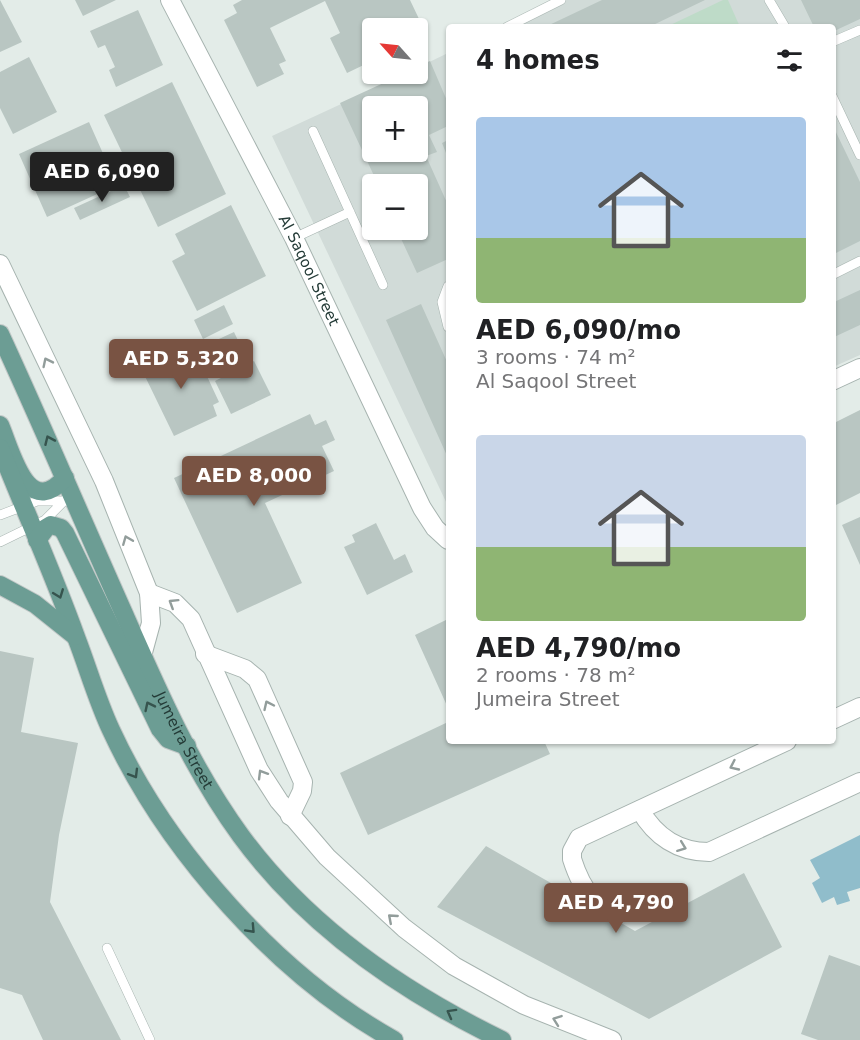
<!DOCTYPE html>
<html lang="en">
<head>
<meta charset="utf-8">
<style>
	body { margin:0; font-family:"DejaVu Sans",sans-serif; background:#f6f6f6; color:#202124; height:100vh; display:flex; flex-direction:column; font-size:22px; white-space:nowrap }
	* { box-sizing:border-box; margin:0 }
	p { font-size:20px; color:#757577 }
	.icon { flex:none; width:33px; height:33px; fill:none; stroke:currentColor; stroke-width:2; stroke-linecap:round; stroke-linejoin:round }
	.map { position:relative; flex:1; overflow:hidden }
	.side { position:absolute; left:446px; top:24px; width:390px; height:720px; display:flex; flex-direction:column; background:#fff; border-radius:6px; box-shadow:0 2px 4px #0004 }
	.side>* { flex:none }
	.needle { width:39px; rotate:297deg }
	.buttons { position:absolute; left:362px; top:18px; display:grid; gap:12px }
	.buttons a { display:grid; place-items:center; width:66px; height:66px; border-radius:6px; background:#fff; box-shadow:0 2px 4px #0004; font-size:30px }
	.price { position:absolute; translate:-50% -51px; padding:0 14px; border-radius:6px; background:#795343; color:#fff; font-size:20px; line-height:39px; filter:drop-shadow(0 2px 3px #0008) }
	.price::after { content:''; position:absolute; left:50%; top:36px; width:18px; height:14px; margin-left:-9px; background:inherit; clip-path:polygon(0 0,100% 0,50% 100%) }
	.price.on { background:#222; color:#fff }
	ul { padding:0; list-style:none }
	li { display:grid; align-content:center; gap:12px; height:318px; padding:0 30px }
	li span { display:grid; place-items:center; height:186px; border-radius:6px; color:#555 }
	li>.icon { margin-inline-start:auto }
	span .icon { width:108px; height:108px; fill:#fffc; stroke-width:1 }
	li b { font-size:26px }
	h2 { display:flex; justify-content:space-between; align-items:center; height:72px; padding:0 30px; font-size:26px }
	.map>svg:first-child { display:block }
	.built { fill:#d1dbd8; fill-rule:evenodd }
	.green { fill:#bedbc8 }
	.water { fill:#90bdcb }
	.building { fill:#b9c6c2; fill-rule:evenodd }
	.lines { fill:none; stroke-linecap:round; stroke-linejoin:round }
	.lane-casing { stroke:#a6b3af; stroke-width:10 }
	.street-casing { stroke:#a6b3af; stroke-width:20 }
	.primary-casing { stroke:#c2c8c7; stroke-width:20 }
	.lane { stroke:#fff; stroke-width:9 }
	.street { stroke:#fff; stroke-width:18 }
	.primary { stroke:#6c9d94; stroke-width:18 }
	.oneway { stroke:#929d9b }
	.oneway2 { stroke:#36544e }
	.labels { text-anchor:middle; stroke-width:4.5; stroke-linejoin:round; paint-order:stroke }
	.street-label { font-size:15px; fill:#243b37; stroke:#f3f8f6 }
</style>
</head>
<body>
<div class="map">
<svg width="860" height="1040" viewBox="0 0 860 1040">
	<rect width="100%" height="100%" fill="#e3ece8"/>
	<path class="built" d="M563,0h297v355l-27,12 -1,-340h-327z
		M448,53v453l-176,-370 134,-62h11v-6zM372,106h45v46h-45zM372,184h45v46h-45z"/>
	<path class="green" d="M723,0h5l12,27h-74z"/>
	<path class="water" d="M860,835v53l-13,4 3,9 -13,4 -3,-8 -12,6 -10,-20 8,-5 -10,-18z"/>
	<path class="building" d="M0,0l22,42 -22,10z
		M75,0h41l-33,16z
		M242,0h168l10,21 -15,7h-33v33l-25,12 -17,-35 10,-5 -15,-32 -55,27 16,33 -7,3 5,10 -27,13 -33,-67 13,-7 -4,-8z
		M602,0h103l-56,27h-104z
		M801,0h59v19l-28,13v-5h-18z
		M138,10l25,55 -47,22 -7,-17 6,-3 -10,-22 -7,3 -8,-17z
		M29,57l28,55 -44,22 -13,-26v-36z
		M430,61l18,42v23l-19,9 8,17 -11,4 22,49v54l-31,14 -20,-43h20v-46h-45v11l-5,-11 9,-4 -36,-77 63,-29h14v-7zM372,106h45v46h-45z
		M172,82l54,112 -68,33 -54,-112z
		M89,122l28,63 -70,32 -28,-63z
		M832,124l28,58v59l-26,13z
		M448,140v18l-6,-15z
		M124,185l6,12 -50,23 -6,-12z
		M231,205l35,71 -69,35 -25,-50 13,-7 -10,-20z
		M860,290v35l-28,13v-35z
		M421,304l27,60v94l-62,-138z
		M224,305l9,19 -30,15 -9,-19z
		M234,332l10,21 -28,13 -10,-21z
		M183,345l7,16 8,-4 21,45 -6,3 4,11 -43,20 -34,-70z
		M254,361l17,34 -40,19 -16,-33z
		M860,410v83l-28,14v-83z
		M310,414l5,11 11,-5 9,20 -13,6 12,25 -69,32 37,80 -65,30 -63,-135z
		M860,517v48l-18,-40z
		M376,523l18,37 11,-6 8,18 -46,23 -23,-48 11,-5 -3,-7z
		M448,619v89l-33,-73z
		M0,651l34,7 -13,74 57,11 -19,92 -9,67 71,138h-78l-21,-45 -22,-7z
		M448,722v19h96l6,13 -182,81 -28,-62z
		M486,846l149,85 109,-58 38,74 -133,72 -212,-112z
		M829,955l31,11v74h-42l-17,-6z"/>
	<g class="lines">
		<defs>
			<path id="lane" d="M769,0l16,27
				M507,27l54,-27
				M832,42l28,-12
				M832,96l28,59
				M313,131l70,154
				M294,238l56,-26
				M832,275l28,-14
				M448,286l-6,16 6,25
				M0,515l37,-14h33
				M0,542l45,-22 27,-27
				M107,948l43,92"/>
			<g id="street">
				<path id="s1" d="M170,0l124,238 128,270 13,20 13,12"/>
				<path d="M0,264l104,217 45,112 2,30 -9,33"/>
				<path d="M832,381l28,-13"/>
				<path d="M149,593l26,10 16,16 68,151 20,31 48,56 77,71 50,38 70,39 88,35"/>
				<path d="M205,654l40,15 12,10 46,103 -1,9 -12,25"/>
				<path d="M832,720l28,-13"/>
				<path d="M640,810c15,26 38,42 69,42l151,-70"/>
				<path d="M630,902c-32,20 -50,-18 -58,-43v-8l7,-13 208,-97"/>
			</g>
			<g id="primary">
				<path id="s2" d="M0,334c43,93 83,188 125,282 33,75 67,153 116,220 66,90 162,156 261,204"/>
				<path d="M0,425c12,28 27,95 65,53"/>
				<path d="M0,448c25,63 53,125 76,189 12,31 21,63 35,93 56,121 166,245 283,310"/>
				<path d="M37,540l9,-12 5,-3 10,3 4,5 95,196 8,10 19,7"/>
				<path d="M0,585l35,19 40,32"/>
			</g>
		</defs>
		<use href="#lane" class="lane-casing"/>
		<use href="#street" class="street-casing"/>
		<use href="#primary" class="primary-casing"/>
		<use href="#lane" class="lane"/>
		<use href="#street" class="street"/>
		<use href="#primary" class="primary"/>
	</g>
	<defs><path id="oneway-chevron" d="M-2-3.5L2.5 0L-2 3.5" fill="none" stroke-width="1.6" stroke-linecap="round" stroke-linejoin="round" transform="scale(1.5)"/></defs>
	<g class="oneway">
		<use href="#oneway-chevron" transform="translate(47 362) rotate(-116)"/>
		<use href="#oneway-chevron" transform="translate(127 540) rotate(-112)"/>
		<use href="#oneway-chevron" transform="translate(173 603) rotate(-148)"/>
		<use href="#oneway-chevron" transform="translate(268 705) rotate(-115)"/>
		<use href="#oneway-chevron" transform="translate(734 766) rotate(155)"/>
		<use href="#oneway-chevron" transform="translate(262 774) rotate(-121)"/>
		<use href="#oneway-chevron" transform="translate(682 847) rotate(21)"/>
		<use href="#oneway-chevron" transform="translate(392 918) rotate(-139)"/>
		<use href="#oneway-chevron" transform="translate(557 1020) rotate(-160)"/>
	</g>
	<g class="oneway2">
		<use href="#oneway-chevron" transform="translate(49 440) rotate(-114)"/>
		<use href="#oneway-chevron" transform="translate(59 594) rotate(69)"/>
		<use href="#oneway-chevron" transform="translate(149 706) rotate(-116)"/>
		<use href="#oneway-chevron" transform="translate(134 774) rotate(59)"/>
		<use href="#oneway-chevron" transform="translate(251 929) rotate(47)"/>
		<use href="#oneway-chevron" transform="translate(451 1013) rotate(-151)"/>
	</g>
	<g class="labels">
		<g class="street-label">
			<text dy="5" stroke="none"><textPath href="#s1" startOffset="304">Al Saqool Street</textPath></text>
			<text dy="5" stroke="none"><textPath href="#s2" startOffset="446">Jumeira Street</textPath></text>
		</g>
	</g>
</svg>
<div class="buttons">
<a><svg class="needle" viewBox="-14 -14 28 28"><path d="M0-13l5 13h-10z" fill="#e53935"/><path d="M0 13l5-13h-10z" fill="#757577"/></svg></a>
<a>+</a>
<a>−</a>
</div>
<b class="price on" style="left:102px;top:203px">AED 6,090</b>
<b class="price" style="left:181px;top:390px">AED 5,320</b>
<b class="price" style="left:254px;top:507px">AED 8,000</b>
<b class="price" style="left:616px;top:934px">AED 4,790</b>
<section class="side">
<h2>4 homes<svg class="icon" aria-label="filters" viewBox="0 0 24 24"><path d="M4 7h16M4 17h16"/><circle cx="9" cy="7" r="2"/><circle cx="15" cy="17" r="2"/></svg></h2>
<ul>
<li><span style="background:linear-gradient(#a9c7e8 65%,#8fb573 0)"><svg class="icon" aria-label="home" viewBox="0 0 24 24"><path d="M3 11l9-7 9 7M6 9v11h12V9"/></svg></span><div><b>AED 6,090/mo</b><p>3 rooms · 74 m²</p><p>Al Saqool Street</p></div></li>
<li><span style="background:linear-gradient(#c9d6e8 60%,#8fb573 0)"><svg class="icon" aria-label="home" viewBox="0 0 24 24"><path d="M3 11l9-7 9 7M6 9v11h12V9"/></svg></span><div><b>AED 4,790/mo</b><p>2 rooms · 78 m²</p><p>Jumeira Street</p></div></li>
</ul>
</section>
</div>
</body>
</html>
